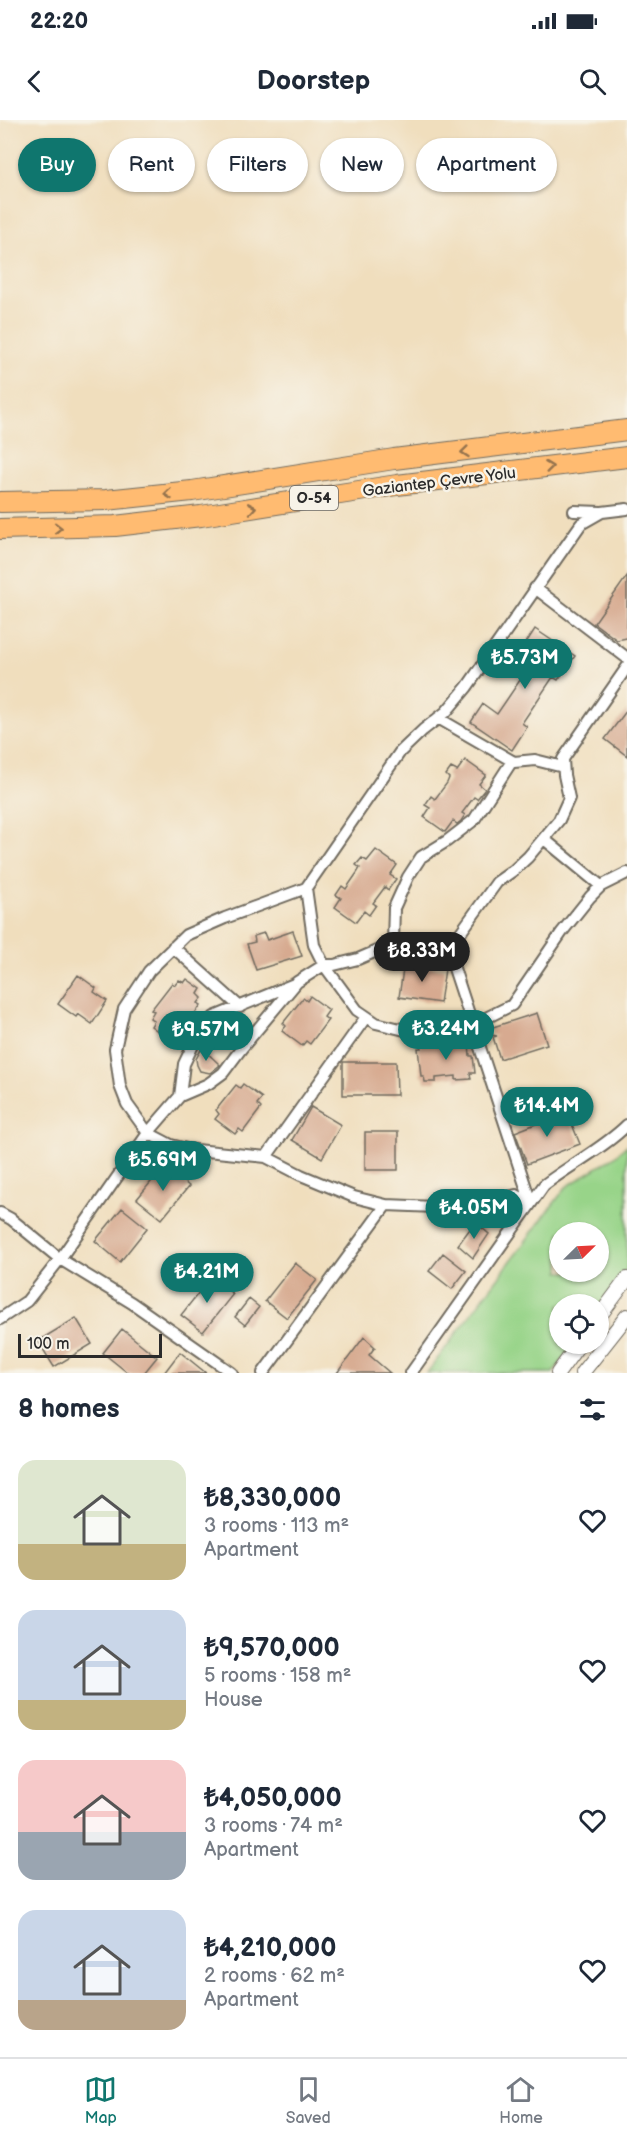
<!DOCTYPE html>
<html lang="en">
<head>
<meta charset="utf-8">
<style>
	body { margin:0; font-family:"Balsamiq Sans",sans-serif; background:#f2f2f3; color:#1f2937; height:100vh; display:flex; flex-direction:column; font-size:22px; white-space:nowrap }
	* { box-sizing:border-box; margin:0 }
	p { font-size:20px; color:#747a83 }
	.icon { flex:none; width:33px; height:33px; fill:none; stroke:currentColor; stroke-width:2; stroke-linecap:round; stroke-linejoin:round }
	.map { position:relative; height:1253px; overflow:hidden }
	.sheet { display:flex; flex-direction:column; background:#fff; flex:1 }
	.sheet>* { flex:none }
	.top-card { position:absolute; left:18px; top:18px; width:591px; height:54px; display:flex; gap:12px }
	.needle { width:39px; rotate:66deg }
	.tools { position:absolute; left:549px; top:1102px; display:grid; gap:12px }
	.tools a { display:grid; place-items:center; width:60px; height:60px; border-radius:50%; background:#fff; box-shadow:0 2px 4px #0004; font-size:30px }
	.scale { position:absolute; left:18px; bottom:15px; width:144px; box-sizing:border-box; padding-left:6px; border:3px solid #2b2b2b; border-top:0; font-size:16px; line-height:21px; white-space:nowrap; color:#2b2b2b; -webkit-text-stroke:4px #f7f3e8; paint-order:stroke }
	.price { position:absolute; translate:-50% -51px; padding:0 14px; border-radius:21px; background:#0f766e; color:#fff; font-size:20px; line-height:39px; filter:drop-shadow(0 2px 3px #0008) }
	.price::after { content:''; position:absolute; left:50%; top:36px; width:18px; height:14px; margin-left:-9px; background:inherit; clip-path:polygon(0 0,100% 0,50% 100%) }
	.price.on { background:#222; color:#fff }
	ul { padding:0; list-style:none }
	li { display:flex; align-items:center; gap:18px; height:150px; padding:0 18px }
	li span { display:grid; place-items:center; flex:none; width:168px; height:120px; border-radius:18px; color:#555 }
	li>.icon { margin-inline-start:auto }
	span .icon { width:72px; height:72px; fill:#fffc; stroke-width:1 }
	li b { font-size:26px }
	h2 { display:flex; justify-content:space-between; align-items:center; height:72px; padding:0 18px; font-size:26px }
	.chip { padding:0 21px; border-radius:27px; background:#fff; box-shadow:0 2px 4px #0004; font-size:21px; line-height:54px }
	.chip.on { background:#0f766e; color:#fff }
	.status { display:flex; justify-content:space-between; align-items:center; height:42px; padding:0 30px; background:#fff; direction:ltr }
	.status svg { height:16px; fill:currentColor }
	header { display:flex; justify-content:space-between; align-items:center; height:78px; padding:0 18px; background:#fff; font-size:27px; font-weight:700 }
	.dock { display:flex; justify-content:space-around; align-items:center; height:84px; border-top:2px solid #e0e1e3; background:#fff; font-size:16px; color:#747a83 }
	.dock a { display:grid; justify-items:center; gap:3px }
	.dock .on { color:#0f766e }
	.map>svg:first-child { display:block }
	.green { fill:#98d489; stroke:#62805a; stroke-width:1.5; fill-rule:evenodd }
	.building { fill:#d7aa90 }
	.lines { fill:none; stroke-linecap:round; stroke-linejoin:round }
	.minor-casing { stroke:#706a5e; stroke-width:14 }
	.tertiary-casing { stroke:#706a5e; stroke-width:16 }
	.motorway-casing { stroke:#706a5e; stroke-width:22 }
	.minor { stroke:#fff; stroke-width:10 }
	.tertiary { stroke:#fff; stroke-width:14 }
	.motorway { stroke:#ffbb71; stroke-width:20 }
	.oneway { stroke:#95734e }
	.labels { text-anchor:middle; stroke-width:5; stroke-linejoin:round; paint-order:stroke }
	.shield { fill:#f7f3e8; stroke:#686764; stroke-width:1.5 }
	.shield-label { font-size:15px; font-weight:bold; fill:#2b2b2b }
	.street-label { font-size:16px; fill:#2b2b2b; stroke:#f7f3e8 }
</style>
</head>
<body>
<div class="status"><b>22:20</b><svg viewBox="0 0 49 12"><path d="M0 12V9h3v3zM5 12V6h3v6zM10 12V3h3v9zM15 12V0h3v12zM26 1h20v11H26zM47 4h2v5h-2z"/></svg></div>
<header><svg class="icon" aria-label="back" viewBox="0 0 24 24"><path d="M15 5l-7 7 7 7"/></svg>Doorstep<svg class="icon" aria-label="search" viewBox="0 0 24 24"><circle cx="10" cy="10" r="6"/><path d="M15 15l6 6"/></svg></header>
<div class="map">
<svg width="627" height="1253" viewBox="0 0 627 1253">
	<rect width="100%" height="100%" fill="#f7f3e8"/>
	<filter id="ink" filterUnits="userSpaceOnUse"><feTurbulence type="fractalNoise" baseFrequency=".0167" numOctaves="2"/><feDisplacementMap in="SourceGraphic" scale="12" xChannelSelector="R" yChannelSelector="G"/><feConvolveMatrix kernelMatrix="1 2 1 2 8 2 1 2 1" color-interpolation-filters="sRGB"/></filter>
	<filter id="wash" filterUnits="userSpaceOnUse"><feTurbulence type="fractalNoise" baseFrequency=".008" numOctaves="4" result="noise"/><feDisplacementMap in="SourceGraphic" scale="24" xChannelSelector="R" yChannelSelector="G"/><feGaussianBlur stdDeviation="1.35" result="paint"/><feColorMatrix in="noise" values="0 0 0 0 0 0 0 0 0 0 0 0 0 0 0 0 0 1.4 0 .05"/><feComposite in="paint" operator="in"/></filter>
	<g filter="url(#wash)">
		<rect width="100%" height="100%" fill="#f0debd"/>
		<path class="green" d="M627,1025v123l-28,40 -1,-3h-38v39h14l-21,29h-126l139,-186 48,-30zM560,1113h38v39h-38z"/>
		<g id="blocks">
			<path class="building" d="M627,456v62l-10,2 -23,-17z
				M535,509l40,27 -17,24 -5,-3 -31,46 5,4 -15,23 -41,-28 12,-18 14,10 36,-53 -13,-9z
				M627,590v46l-22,-17z
				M465,640l21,15 -7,9 6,5 -8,10 -3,-2 -12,16 3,2 -4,6 -4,3 -4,-3 -8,11 -21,-15 6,-9 -5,-3 6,-9 4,3 12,-16 2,-5 -3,-3 5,-7 6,3z
				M376,730l21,15 -7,10 6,4 -8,11 -3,-3 -12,16 3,2 -7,10 -5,-4 -8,11 -21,-15 6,-9 -5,-3 6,-9 4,3 11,-16 3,-5 -4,-3 6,-7 5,3z
				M293,811l9,25 -46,14 -9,-26 8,-2 -1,-6 10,-3 3,7z
				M404,843l41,6 -5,34 -41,-6z
				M78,855l18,13 -2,4 13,9 -15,23 -14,-10 -2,3 -18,-13z
				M187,859l14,10 -3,5 4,4 -4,5 3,2 -22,30 -3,-3 -3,4 -7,-5 -3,4 -12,-9 3,-5 -4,-3 4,-7 -3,-1 21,-27 3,2 4,-5 5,3z
				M310,876l19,14 -5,7 4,3 -18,24 -4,-3 -4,5 -20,-15 4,-5 -3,-3 20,-25 4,3z
				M537,893l10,31 -47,15 -7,-22 4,-1 -5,-1 -2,-7z
				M464,920l1,4 4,-1 1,13h3l2,17h-5l1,6 -15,1v-4l-20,2v4h-11l-1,-6h-3l-3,-28h3l-1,-6 12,-1 3,4z
				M202,928l18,17 -10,8 -10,-2 -3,-6 -1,-6z
				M343,942h53l1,33h-54z
				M243,964l19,14 -5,6 4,4 -18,24 -4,-3 -4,5 -20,-15 4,-5 -3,-4 20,-25 4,3z
				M311,987l30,18 -19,33 -30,-18z
				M567,992l13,32 -53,20 -12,-32z
				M365,1012h33v38h-33z
				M164,1046l25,20 -27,33 -25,-20z
				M122,1088l25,20 -27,34 -25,-21z
				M475,1102l14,12 -16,24 -15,-13z
				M443,1133l23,18 -14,18 -23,-18z
				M295,1143l22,17 -30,38 -22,-17z
				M211,1157l22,17 -30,38 -22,-17z
				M249,1179l10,8 -14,18 -10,-8z
				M76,1198l16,26 -38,23 -16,-26z
				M122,1209l35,28 -13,16h-16l-25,-20z
				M364,1217l11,10 -6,8 21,18h-53z
				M180,1232l26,21h-42z"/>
		</g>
	</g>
	<g filter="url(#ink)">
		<use href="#blocks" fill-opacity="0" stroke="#706a5e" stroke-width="1.5"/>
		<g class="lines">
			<defs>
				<path id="minor" d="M574,391l27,1
					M535,468l92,70
					M438,598l76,44 21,-2 28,7
					M512,641l-38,59 -27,21 -26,16 -13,20 -14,31 -1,34 -14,8 -21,9 -24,6h-10l-27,17 -56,67 -18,24 -15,11 -28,12 -32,37 23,12 16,4 79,8 35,18 53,22 32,8 50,2 54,-5 26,-7 15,8
					M544,719l57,47
					M306,768l8,57 10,20 33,45 19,13 45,11 41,-4 50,-25 50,-73 28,-35 11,-11 26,-13
					M393,822l35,12 20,-4
					M173,827l67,60
					M180,976l4,-32 10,-21 20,-26 80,-33
					M266,1037l100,-140
					M531,1083l-83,-253 49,-68 17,-12 14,-13 31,-37 10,-22 -5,-23 -1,-16 64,-92
					M0,1093l11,6 49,40 72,44 100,70
					M0,1199l27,-18 33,-42 88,-126 -21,-29 -7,-18 -5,-37 9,-40 25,-38 37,-36 39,-17 81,-30 94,-136 23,-22 23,-18 21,-25 114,-163 21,-12 25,-3
					M263,1253l123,-168
					M411,1253l133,-188c26,-20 60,-37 83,-60"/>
				<path id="tertiary" d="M598,1198l29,-39
					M558,1253l21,-29
					M582,1253l45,-57"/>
				<path id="motorway" d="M0,382l106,-2 86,-9 202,-32 233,-29
					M0,409l115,-3 86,-10 196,-31 230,-28"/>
			</defs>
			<use href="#minor" class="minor-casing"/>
			<use href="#tertiary" class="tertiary-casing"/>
			<use href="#motorway" class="motorway-casing"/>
			<use href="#minor" class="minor"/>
			<use href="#tertiary" class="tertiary"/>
			<use href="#motorway" class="motorway"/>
		</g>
		<defs><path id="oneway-chevron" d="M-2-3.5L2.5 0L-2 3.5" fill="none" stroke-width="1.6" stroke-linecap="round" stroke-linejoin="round" transform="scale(1.5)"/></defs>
		<g class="oneway">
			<use href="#oneway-chevron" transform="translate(465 332) rotate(174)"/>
			<use href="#oneway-chevron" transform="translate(549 347) rotate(-7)"/>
			<use href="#oneway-chevron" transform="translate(168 374) rotate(174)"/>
			<use href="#oneway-chevron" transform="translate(252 388) rotate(-10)"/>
			<use href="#oneway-chevron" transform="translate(58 408) rotate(-1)"/>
		</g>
	</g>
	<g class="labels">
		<rect class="shield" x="290" y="366" width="48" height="24" rx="4.5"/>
		<g class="shield-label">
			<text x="314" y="383">O-54</text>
		</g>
		<g class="street-label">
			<text transform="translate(439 361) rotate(-7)" y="6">Gaziantep Çevre Yolu</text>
		</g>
	</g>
</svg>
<div class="tools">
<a><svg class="needle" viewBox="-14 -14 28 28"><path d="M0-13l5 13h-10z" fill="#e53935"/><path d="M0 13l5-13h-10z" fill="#747a83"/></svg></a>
<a><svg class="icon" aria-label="locate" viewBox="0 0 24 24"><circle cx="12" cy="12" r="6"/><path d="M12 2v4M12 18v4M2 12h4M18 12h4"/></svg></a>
</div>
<div class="scale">100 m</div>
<b class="price" style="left:525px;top:570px">₺5.73M</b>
<b class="price on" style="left:422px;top:863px">₺8.33M</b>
<b class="price" style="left:446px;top:941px">₺3.24M</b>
<b class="price" style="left:206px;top:942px">₺9.57M</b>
<b class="price" style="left:547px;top:1018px">₺14.4M</b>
<b class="price" style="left:163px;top:1072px">₺5.69M</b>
<b class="price" style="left:474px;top:1120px">₺4.05M</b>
<b class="price" style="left:207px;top:1184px">₺4.21M</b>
<div class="top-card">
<a class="chip on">Buy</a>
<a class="chip">Rent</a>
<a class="chip">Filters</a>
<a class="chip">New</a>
<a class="chip">Apartment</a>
</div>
</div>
<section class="sheet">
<h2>8 homes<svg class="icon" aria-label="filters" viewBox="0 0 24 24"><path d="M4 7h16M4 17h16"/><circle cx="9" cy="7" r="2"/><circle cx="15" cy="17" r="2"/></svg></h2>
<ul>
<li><span style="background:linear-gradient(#dfe7d0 70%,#c2b280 0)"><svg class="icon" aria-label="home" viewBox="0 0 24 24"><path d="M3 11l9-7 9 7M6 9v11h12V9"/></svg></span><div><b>₺8,330,000</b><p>3 rooms · 113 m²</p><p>Apartment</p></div><svg class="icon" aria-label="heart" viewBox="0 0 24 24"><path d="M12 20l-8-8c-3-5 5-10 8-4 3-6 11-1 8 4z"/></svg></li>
<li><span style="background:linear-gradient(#c9d6e8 75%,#c2b280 0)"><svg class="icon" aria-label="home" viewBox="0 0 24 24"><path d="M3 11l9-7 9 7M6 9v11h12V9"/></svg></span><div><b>₺9,570,000</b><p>5 rooms · 158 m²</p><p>House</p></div><svg class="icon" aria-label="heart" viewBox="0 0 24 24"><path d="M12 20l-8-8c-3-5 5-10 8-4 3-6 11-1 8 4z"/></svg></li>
<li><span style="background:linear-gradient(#f6c9c9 60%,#9aa5b1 0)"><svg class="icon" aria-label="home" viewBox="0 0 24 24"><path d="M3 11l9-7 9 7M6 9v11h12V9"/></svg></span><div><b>₺4,050,000</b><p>3 rooms · 74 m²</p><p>Apartment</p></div><svg class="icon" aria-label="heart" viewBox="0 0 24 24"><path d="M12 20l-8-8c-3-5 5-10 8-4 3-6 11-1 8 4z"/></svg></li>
<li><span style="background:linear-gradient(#c9d6e8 75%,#b9a48a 0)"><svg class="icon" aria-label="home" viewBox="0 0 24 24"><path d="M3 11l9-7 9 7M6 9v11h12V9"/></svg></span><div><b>₺4,210,000</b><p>2 rooms · 62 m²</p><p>Apartment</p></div><svg class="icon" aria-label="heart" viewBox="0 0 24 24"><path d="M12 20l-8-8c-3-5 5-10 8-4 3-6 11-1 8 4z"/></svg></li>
</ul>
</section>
<nav class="dock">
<a class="on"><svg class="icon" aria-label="map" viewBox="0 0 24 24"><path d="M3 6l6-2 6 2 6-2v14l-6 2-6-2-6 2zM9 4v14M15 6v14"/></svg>Map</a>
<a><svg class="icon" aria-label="saved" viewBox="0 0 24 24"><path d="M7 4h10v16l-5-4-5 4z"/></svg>Saved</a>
<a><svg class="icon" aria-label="home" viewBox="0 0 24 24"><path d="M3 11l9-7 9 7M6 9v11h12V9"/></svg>Home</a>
</nav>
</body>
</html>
